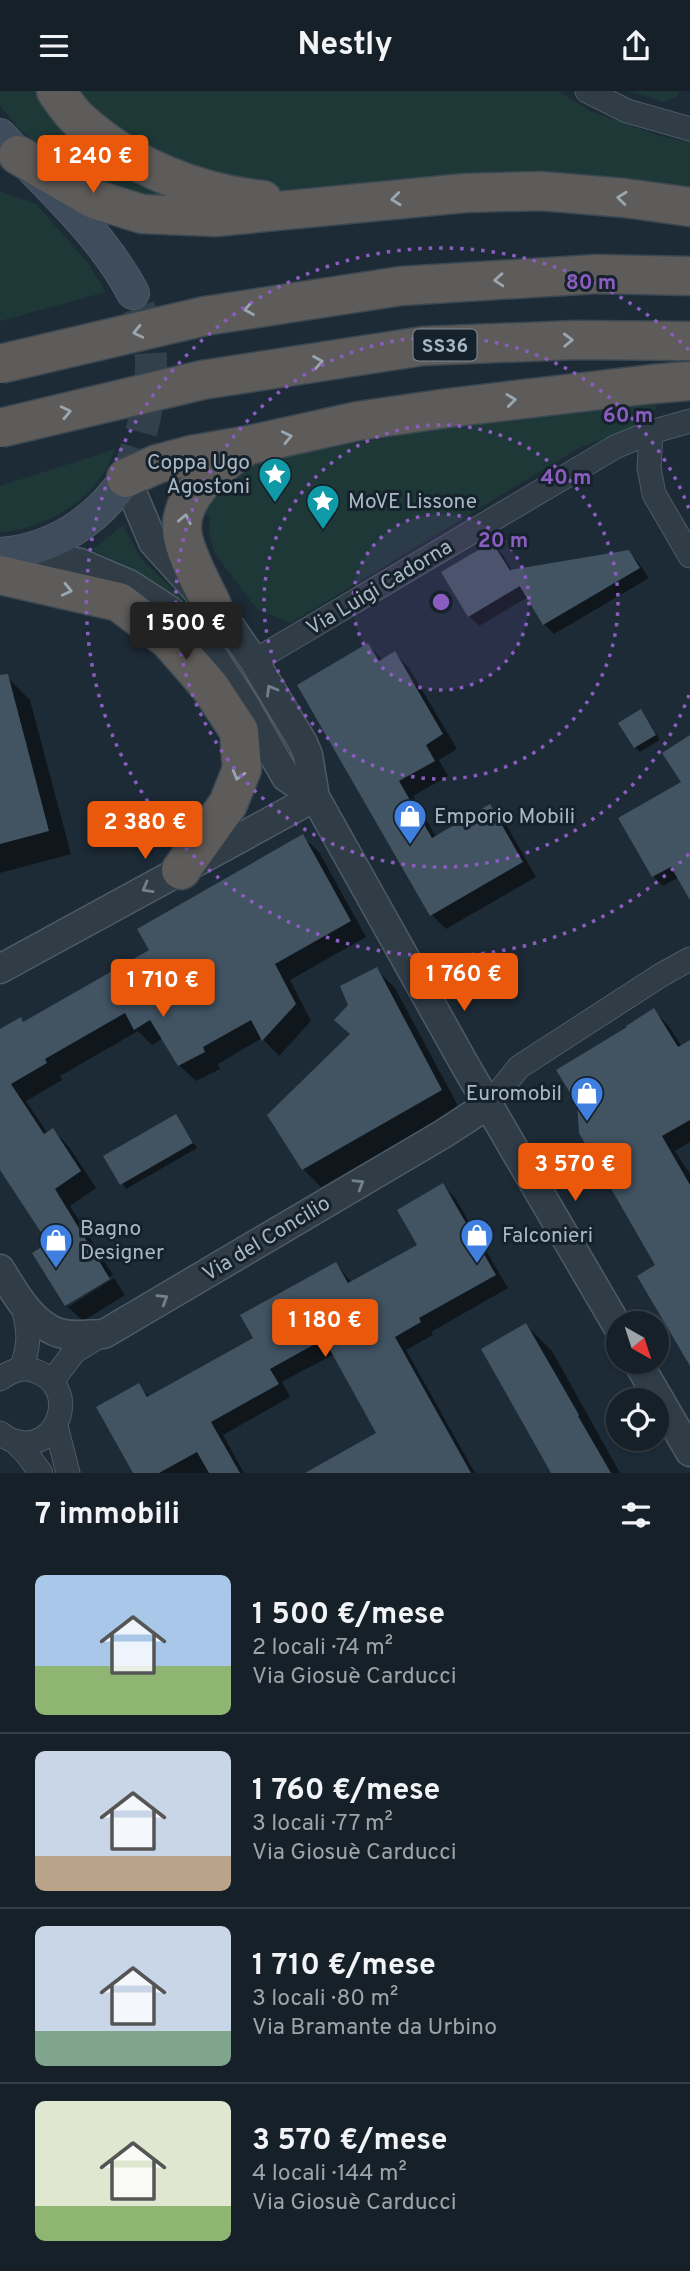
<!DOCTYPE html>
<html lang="it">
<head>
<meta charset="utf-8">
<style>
	body { margin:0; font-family:Overpass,sans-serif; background:#232d35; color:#f1f3f6; height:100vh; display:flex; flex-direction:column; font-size:26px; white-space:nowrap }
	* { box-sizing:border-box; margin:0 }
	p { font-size:23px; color:#9ea3a8 }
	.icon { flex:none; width:38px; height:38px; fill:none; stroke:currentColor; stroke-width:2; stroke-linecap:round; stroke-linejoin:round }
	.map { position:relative; height:1382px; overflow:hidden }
	.panel { display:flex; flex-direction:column; background:#162029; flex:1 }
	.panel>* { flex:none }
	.needle { width:46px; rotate:141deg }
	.controls { position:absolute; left:606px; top:1220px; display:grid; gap:14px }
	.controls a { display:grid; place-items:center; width:63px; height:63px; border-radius:50%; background:#162029; box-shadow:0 2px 5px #0004,0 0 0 2px #353e46; font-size:35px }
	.price { position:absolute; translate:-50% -60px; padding:0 16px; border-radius:7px; background:#ea580c; color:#fff; font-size:23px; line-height:46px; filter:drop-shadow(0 2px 4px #0008) }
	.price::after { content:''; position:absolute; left:50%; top:42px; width:21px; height:16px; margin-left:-10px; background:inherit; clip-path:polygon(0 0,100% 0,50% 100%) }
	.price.on { background:#222; color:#fff }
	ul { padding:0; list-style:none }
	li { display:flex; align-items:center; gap:21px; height:175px; padding:0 35px }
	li+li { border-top:2px solid #353e46 }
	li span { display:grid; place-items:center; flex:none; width:196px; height:140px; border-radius:10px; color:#555 }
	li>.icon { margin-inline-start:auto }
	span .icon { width:84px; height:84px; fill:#fffc; stroke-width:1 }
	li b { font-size:30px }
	h2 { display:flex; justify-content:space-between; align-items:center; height:84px; padding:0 35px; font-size:30px }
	header { display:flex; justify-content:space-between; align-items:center; height:91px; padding:0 35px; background:#162029; font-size:32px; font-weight:700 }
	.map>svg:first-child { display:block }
	.grass { fill:#1e3838 }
	.shadow { fill:#0007 }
	.building { fill:#425362 }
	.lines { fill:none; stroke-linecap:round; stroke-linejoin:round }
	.secondary-tunnel { stroke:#32404c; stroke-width:32; stroke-dasharray:32 16; stroke-linecap:butt }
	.minor-casing { stroke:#4d5b66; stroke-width:25 }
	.tertiary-casing { stroke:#4d5b66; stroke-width:31 }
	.secondary-casing { stroke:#4d5b66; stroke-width:34 }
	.trunk-casing { stroke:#3b4852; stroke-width:41 }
	.minor { stroke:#303d47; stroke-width:23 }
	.tertiary { stroke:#303d47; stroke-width:28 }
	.secondary { stroke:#3e4c5b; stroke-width:32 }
	.trunk { stroke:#5e5c5a; stroke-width:38 }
	.trunk-bridge-casing { stroke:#3b4852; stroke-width:41; stroke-linecap:butt }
	.trunk-bridge { stroke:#5e5c5a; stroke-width:38 }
	.oneway { stroke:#9aa6b0 }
	.oneway2 { stroke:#73818c }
	.ring { fill:none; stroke:#8b5dc1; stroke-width:3.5; stroke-dasharray:3.5 7 }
	.labels { text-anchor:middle; stroke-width:6; stroke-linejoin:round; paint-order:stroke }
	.shield { fill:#16222b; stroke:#7d8b97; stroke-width:2 }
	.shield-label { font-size:19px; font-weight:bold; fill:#a9b8c5 }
	.poi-label { font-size:21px; fill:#a9b8c5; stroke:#16222b; text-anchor:start }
	.street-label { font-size:21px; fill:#a9b8c5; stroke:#16222b }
	.centre { fill:#8b5dc1; stroke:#16222b; stroke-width:3.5 }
	.ring-label { font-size:21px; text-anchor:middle; font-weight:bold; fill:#8b5dc1; stroke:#16222b; stroke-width:6; stroke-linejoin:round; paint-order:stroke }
</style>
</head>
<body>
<header><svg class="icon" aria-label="menu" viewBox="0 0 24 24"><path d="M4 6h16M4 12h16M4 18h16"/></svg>Nestly<svg class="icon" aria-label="share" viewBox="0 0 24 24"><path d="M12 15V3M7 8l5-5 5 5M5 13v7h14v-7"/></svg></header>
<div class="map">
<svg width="690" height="1382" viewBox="0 0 690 1382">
	<rect width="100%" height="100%" fill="#1d2b37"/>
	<path class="grass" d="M0,0h41l143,108 -55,-2 -75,-40 -34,-27 -20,-24z
		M72,0h487l31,20 73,26 27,5v50l-369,1 -56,-4 -54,-10 -86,-39z
		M628,0h51l-2,6 -13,5z
		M0,100l36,13 51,58 19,30 -106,29z
		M658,312l-7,17 -74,29 -286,174 -33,-13 -43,-56 -6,-19 1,-16 -9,-9 33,-38 28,-11 155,-29z
		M115,358c-4,9 -7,18 -12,25 -23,35 -64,54 -103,59v-47z
		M123,434l19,35 52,49 -3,3c-30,-27 -62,-47 -99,-62z"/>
	<path class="shadow" d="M492,453l10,10 11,18 115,-21 10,11 11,16 -95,56 -10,-10 -16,-27 -49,29 -10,-10z
		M368,554l15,15 12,-7 14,15 48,81 -18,11 9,16 -35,20 23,41 53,-30 15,14 32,56 -90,52 -14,-14 -133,-230z
		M7,586l23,23 41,154 -71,19v-194z
		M645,625l15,24 -20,12 -5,-5z
		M690,654v149l-11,-17 -16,9 -10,-10 30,-93z
		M302,745l17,16 47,85 -76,43 21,41 -32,35 -17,-18 -44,26 2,5 -24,12 -17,-16 -16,-27 -11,7 -14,-14 -78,45 2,4 -36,21 22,33 5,-4 16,17 27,41 -26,18 43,69 -45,27v5l46,-29 11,17 -42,26 -17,-16 -31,-51 16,-10 -51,-78v-135l24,-8 127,-73z
		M376,878l19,19 64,120 -138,79 -18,-18z
		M654,920l14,14 14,22 8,-5v100l-15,9 15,23v189l-33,-97 -78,-162z
		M176,1025l21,32 -71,41 -21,-32z
		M443,1094l12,13 53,90 -77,44 2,3 -27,15 69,123h-144l-5,-9 53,-30 -45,-80 -52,28 8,15 -67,38 21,38h-109l-37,-65 40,-23 12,12 105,-59 81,-74 16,19 68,-38z
		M526,1234l26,26 68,122h-68l-69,-123z"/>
	<path class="building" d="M492,451l28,44 -52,31 -27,-45z
		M629,459l11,18 -97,57 -33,-55z
		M368,552l11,18 16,-10 48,83 -17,11 9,16 -36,20 33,57 58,-34 33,58 -93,54 -133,-231z
		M8,583l41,157 -49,13v-169z
		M641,618l15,26 -22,13 -16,-25z
		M690,644v165l-19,-33 -19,10 -34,-59 63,-36 -19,-29z
		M303,743l48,87 -76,43 21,40 -34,37 -11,-21 -48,27 2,5 -27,14 -28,-46 -16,10 -9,-17 -80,46 2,4 -36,21 33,50 9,-6 28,43 -26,18 55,90 -45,27 -33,-53 16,-10 -48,-73v-141l21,-12 2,5 126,-72 -12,-21z
		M377,876l65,123 -140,80 -35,-55 83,-81 -16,-14 14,-15 -8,-19z
		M654,917l24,39 12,-7v80l-28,16 28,49v181l-53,-90 18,-11 -76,-132 -2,-29 -21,-34 71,-43 -1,-1z
		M176,1023l17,29 -73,42 -17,-29z
		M443,1092l53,92 -77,43 2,4 -26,15 76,136h-166l71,-40 -52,-94 -54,30 9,15 -68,38 29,51h-31l-12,-21 -38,21h-26l-37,-66 43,-24 8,14 106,-59 -13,-23 96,-53 12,21 69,-38 -20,-35z
		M526,1232l53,92 -1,1 33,57h-60l-70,-124z"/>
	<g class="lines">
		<path class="secondary-tunnel" d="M126,387c16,-41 29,-90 24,-133 -3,-19 -10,-35 -17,-52"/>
		<defs>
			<path id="minor" d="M587,0l40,20 63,18
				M651,341l-2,36 5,26 36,62
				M254,570l361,-214 36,-15 39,-11
				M489,1013l30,-37 142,-92 29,-16
				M21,1278c10,-26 8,-39 1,-66
				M0,1288c11,-8 22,-13 35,-8 47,16 23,84 -21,70 -4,-1 -10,-5 -14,-8
				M52,1290l22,-29 29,-18
				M56,1335l12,47
				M14,1350l12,12 15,20"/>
			<path id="tertiary" d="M126,387l27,64 79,87 22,32 49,82 5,12 7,42 150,268 153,262
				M20,460l60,12 49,21 40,26 29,27 17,22 28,43 43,75 29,20
				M0,878l315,-172
				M0,1178c14,22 29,51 54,62 15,7 34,3 50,3l339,-200 46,-30
				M637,1270l53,91"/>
			<path id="secondary" d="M0,44c47,51 101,97 133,158
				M0,463c53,-4 97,-33 126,-76"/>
			<path id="trunk" d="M56,0c7,10 14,21 23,29 50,46 117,73 184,80
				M18,64l76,44 48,15 73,3 250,-24 76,-2 84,7 65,9
				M205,225l196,-30 196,-12 93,2
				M202,289l221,-34 152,-6 115,1
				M126,387l31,-14 34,-9 58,-10 109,-24 90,-13 204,-24 38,-3
				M0,484l119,27 50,38 41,47 29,44 3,38 -14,35 -47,66
				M212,514c-9,-19 -29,-54 -30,-75 -2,-36 37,-66 63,-83"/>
		</defs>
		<use href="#minor" class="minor-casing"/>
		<use href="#tertiary" class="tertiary-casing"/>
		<use href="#secondary" class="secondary-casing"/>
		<use href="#trunk" class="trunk-casing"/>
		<use href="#minor" class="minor"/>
		<use href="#tertiary" class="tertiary"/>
		<use href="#secondary" class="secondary"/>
		<use href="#trunk" class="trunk"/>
		<defs>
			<path id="trunk-bridge" d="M0,273l205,-48
				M0,337l202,-48"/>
		</defs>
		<use href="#trunk-bridge" class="trunk-bridge-casing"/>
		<use href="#trunk-bridge" class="trunk-bridge"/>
	</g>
	<defs><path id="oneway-chevron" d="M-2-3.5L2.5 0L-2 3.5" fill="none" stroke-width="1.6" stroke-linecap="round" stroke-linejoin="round" transform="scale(1.75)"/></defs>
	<g class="oneway">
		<use href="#oneway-chevron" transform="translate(622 107) rotate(-174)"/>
		<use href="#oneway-chevron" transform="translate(396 108) rotate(174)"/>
		<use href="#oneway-chevron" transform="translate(499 189) rotate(176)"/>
		<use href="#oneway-chevron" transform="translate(249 218) rotate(171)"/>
		<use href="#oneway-chevron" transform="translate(138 241) rotate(167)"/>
		<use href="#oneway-chevron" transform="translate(568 249) rotate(-2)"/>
		<use href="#oneway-chevron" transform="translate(318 271) rotate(-9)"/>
		<use href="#oneway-chevron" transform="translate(511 309) rotate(-7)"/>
		<use href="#oneway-chevron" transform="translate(66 321) rotate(-13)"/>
		<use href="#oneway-chevron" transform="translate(287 346) rotate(-12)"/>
		<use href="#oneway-chevron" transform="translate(185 428) rotate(-78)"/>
		<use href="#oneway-chevron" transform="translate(67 499) rotate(13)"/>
		<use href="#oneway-chevron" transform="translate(238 684) rotate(106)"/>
	</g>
	<g class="oneway2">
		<use href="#oneway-chevron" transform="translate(271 599) rotate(-120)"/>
		<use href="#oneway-chevron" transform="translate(147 797) rotate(151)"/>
		<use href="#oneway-chevron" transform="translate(359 1093) rotate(-31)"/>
		<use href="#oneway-chevron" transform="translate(163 1208) rotate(-31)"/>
	</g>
	<circle cx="441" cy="511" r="88" fill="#8b5dc1" fill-opacity=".12"/>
	<g class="ring">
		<circle cx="441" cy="511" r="88"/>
		<circle cx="441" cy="511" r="177"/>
		<path d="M689 604A265 265 0 1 1 689 418"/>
		<path d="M689 763A354 354 0 1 1 689 259"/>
	</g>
	<defs>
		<symbol id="sight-pin" viewBox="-11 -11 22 30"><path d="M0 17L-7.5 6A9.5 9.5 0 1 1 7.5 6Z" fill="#0f9aa8" stroke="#16222b"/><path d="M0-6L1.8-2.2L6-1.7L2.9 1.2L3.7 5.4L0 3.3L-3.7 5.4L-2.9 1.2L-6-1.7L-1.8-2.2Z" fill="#fff"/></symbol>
		<symbol id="shop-pin" viewBox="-11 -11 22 30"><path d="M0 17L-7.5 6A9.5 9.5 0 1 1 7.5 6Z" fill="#3f7fe0" stroke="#16222b"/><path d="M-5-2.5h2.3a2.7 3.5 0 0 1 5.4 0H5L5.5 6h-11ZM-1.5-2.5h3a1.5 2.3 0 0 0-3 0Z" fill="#fff"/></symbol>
	</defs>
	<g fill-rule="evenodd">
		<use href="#sight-pin" x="256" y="364" width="38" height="52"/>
		<use href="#sight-pin" x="304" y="391" width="38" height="52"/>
		<use href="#shop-pin" x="391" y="706" width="38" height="52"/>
		<use href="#shop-pin" x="568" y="983" width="38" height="52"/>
		<use href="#shop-pin" x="458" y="1125" width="38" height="52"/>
		<use href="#shop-pin" x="37" y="1130" width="38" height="52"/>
	</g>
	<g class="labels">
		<rect class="shield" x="413.5" y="238.5" width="63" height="31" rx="5"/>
		<g class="shield-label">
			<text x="445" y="261">SS36</text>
		</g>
		<g class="poi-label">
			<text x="250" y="378" text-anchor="end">Coppa Ugo<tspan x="250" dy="24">Agostoni</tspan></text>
			<text x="348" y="417">MoVE Lissone</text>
			<text x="434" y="732">Emporio Mobili</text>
			<text x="562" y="1009" text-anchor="end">Euromobil</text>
			<text x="80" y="1144">Bagno<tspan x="80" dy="24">Designer</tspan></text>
			<text x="502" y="1151">Falconieri</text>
		</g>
		<g class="street-label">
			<text transform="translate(379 496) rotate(-31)" y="7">Via Luigi Cadorna</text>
			<text transform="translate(266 1147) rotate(-31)" y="7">Via del Concilio</text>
		</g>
	</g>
	<circle cx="441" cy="511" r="10" class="centre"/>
	<g class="ring-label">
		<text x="591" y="198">80 m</text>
		<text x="628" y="331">60 m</text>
		<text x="566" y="393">40 m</text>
		<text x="503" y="456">20 m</text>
	</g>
</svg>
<div class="controls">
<a><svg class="needle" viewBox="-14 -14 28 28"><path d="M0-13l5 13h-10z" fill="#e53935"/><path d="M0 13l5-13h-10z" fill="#9ea3a8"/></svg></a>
<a><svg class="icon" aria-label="locate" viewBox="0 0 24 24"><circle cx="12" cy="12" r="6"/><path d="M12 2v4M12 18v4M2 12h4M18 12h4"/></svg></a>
</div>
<b class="price" style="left:93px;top:104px">1 240 €</b>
<b class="price on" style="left:186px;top:571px">1 500 €</b>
<b class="price" style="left:145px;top:770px">2 380 €</b>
<b class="price" style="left:464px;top:922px">1 760 €</b>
<b class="price" style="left:163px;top:928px">1 710 €</b>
<b class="price" style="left:575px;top:1112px">3 570 €</b>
<b class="price" style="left:325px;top:1268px">1 180 €</b>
</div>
<section class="panel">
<h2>7 immobili<svg class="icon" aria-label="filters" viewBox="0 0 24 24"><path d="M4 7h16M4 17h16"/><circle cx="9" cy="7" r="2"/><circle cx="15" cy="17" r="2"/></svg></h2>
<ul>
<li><span style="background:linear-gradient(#a9c7e8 65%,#8fb573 0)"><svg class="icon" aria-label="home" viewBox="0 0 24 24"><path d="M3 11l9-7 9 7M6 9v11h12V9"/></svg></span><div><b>1 500 €/mese</b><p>2 locali · 74 m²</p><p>Via Giosuè Carducci</p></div></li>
<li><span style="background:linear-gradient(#c9d6e8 75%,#b9a48a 0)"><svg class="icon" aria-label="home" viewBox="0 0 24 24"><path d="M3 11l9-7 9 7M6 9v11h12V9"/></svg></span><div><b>1 760 €/mese</b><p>3 locali · 77 m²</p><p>Via Giosuè Carducci</p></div></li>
<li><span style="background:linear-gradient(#c9d6e8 75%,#7fa58c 0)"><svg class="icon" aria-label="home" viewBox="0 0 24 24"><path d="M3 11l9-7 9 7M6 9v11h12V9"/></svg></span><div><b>1 710 €/mese</b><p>3 locali · 80 m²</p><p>Via Bramante da Urbino</p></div></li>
<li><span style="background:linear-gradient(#dfe7d0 75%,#8fb573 0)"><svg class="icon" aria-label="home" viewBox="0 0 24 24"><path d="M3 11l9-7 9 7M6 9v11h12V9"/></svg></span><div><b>3 570 €/mese</b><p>4 locali · 144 m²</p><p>Via Giosuè Carducci</p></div></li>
</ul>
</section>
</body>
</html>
